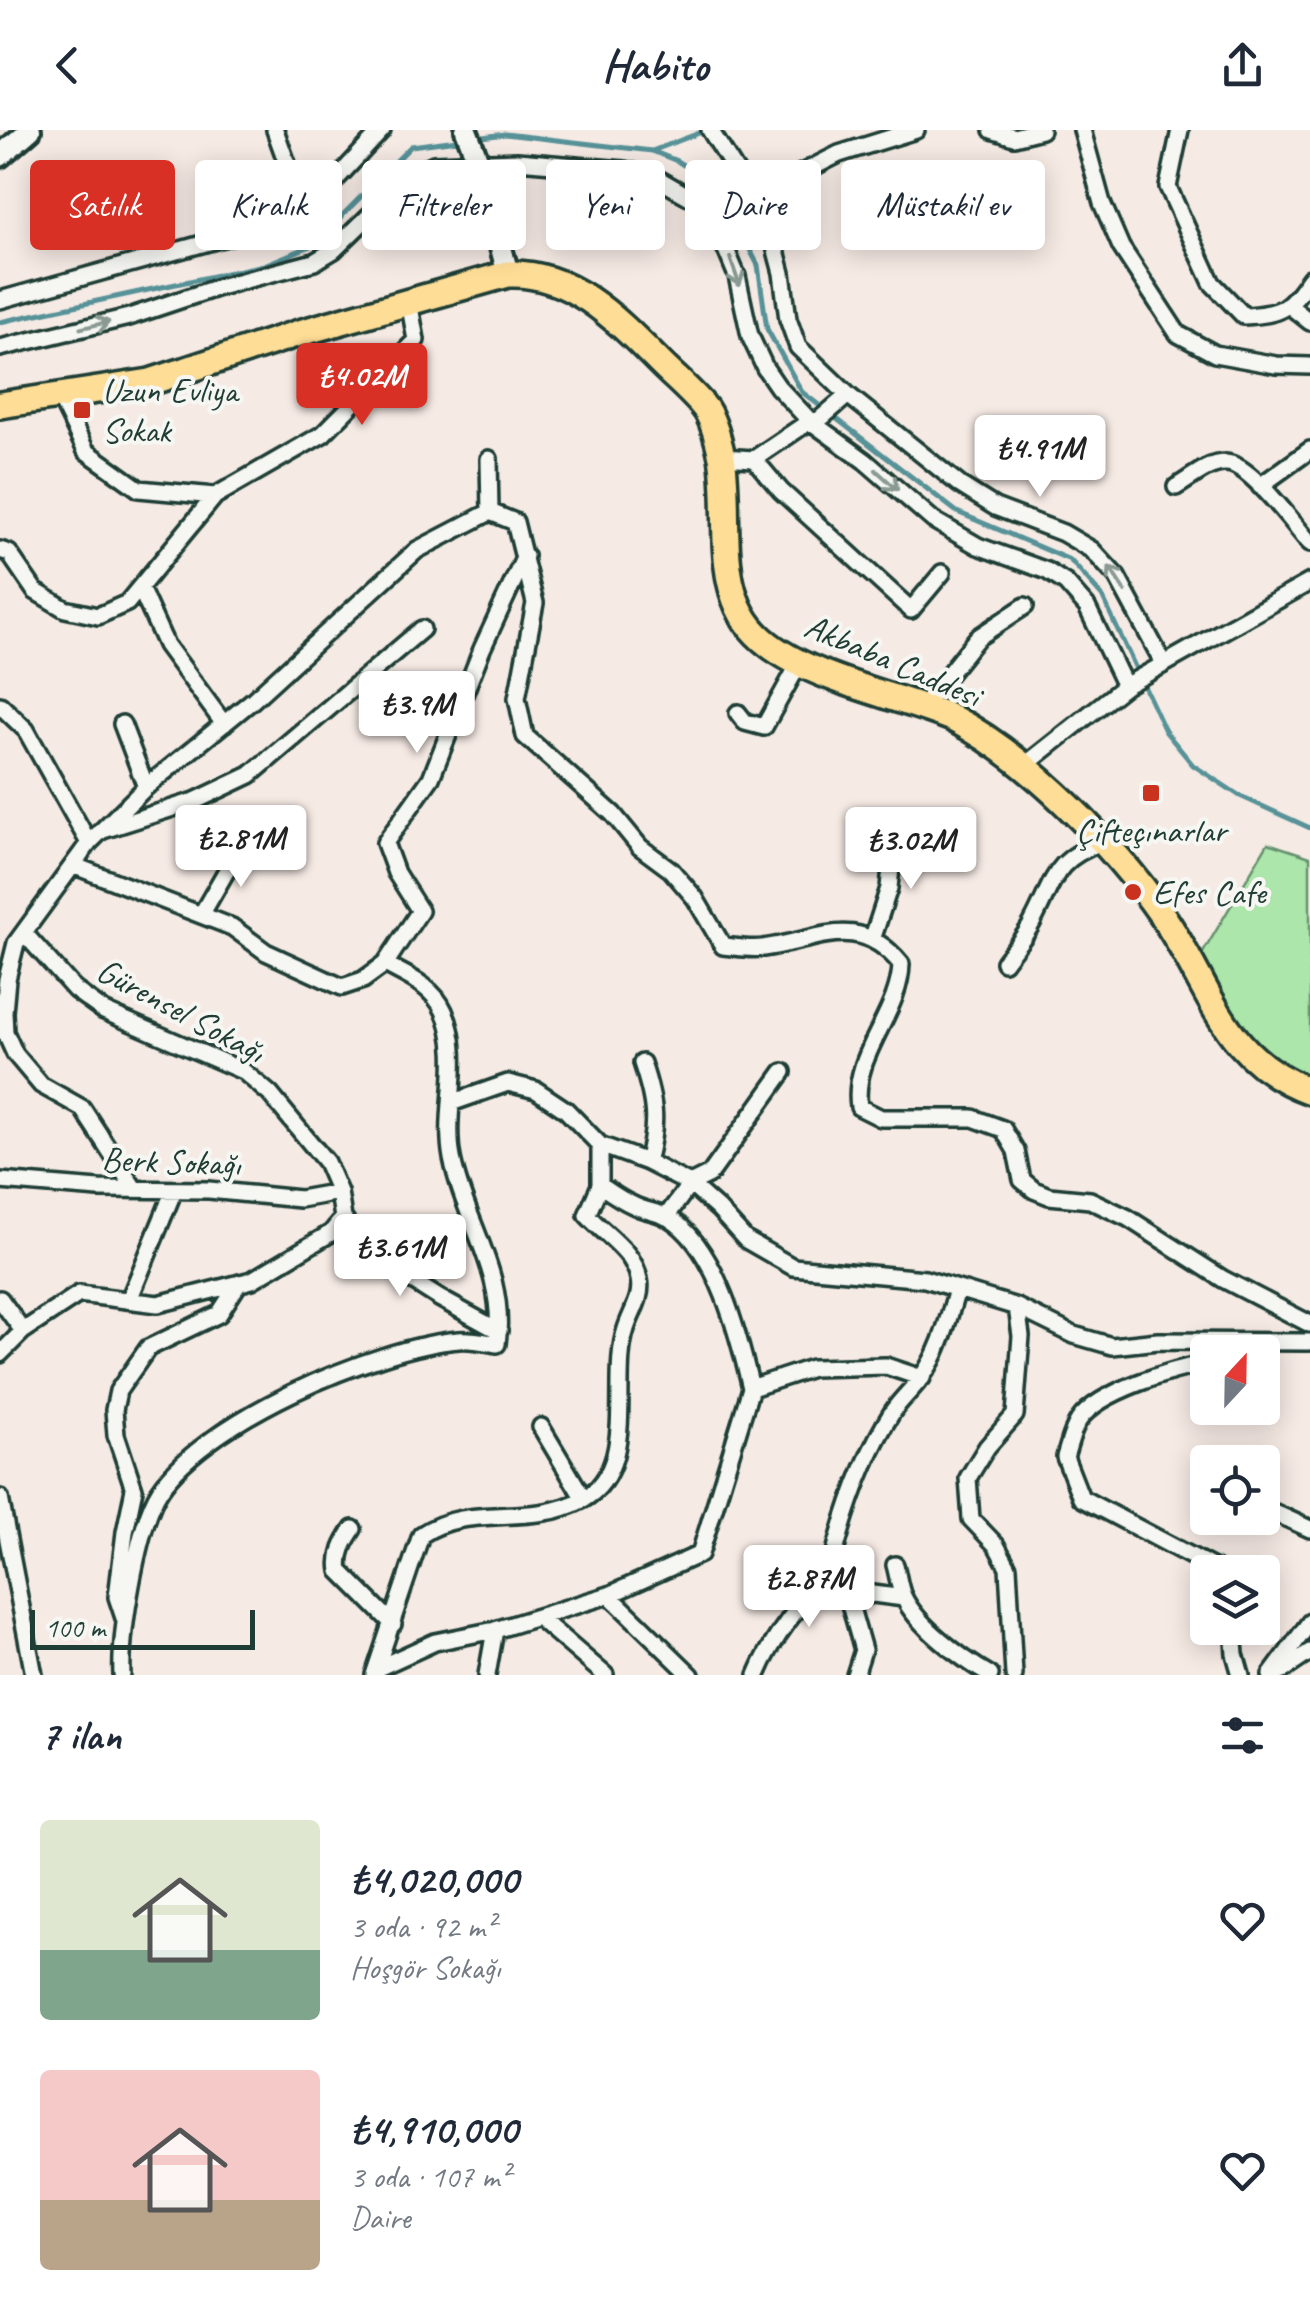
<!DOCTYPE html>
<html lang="tr">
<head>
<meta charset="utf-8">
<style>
	body { margin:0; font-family:Caveat,sans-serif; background:#f6f6f7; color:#1f2937; height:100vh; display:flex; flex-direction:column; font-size:38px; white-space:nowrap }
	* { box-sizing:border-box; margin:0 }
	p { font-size:32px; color:#747a83 }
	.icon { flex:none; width:55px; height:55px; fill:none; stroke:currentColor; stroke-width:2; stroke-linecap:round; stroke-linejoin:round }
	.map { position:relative; height:1545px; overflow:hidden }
	.side { display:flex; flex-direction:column; background:#fff; flex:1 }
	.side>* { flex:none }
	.top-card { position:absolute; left:30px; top:30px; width:1250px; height:90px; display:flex; gap:20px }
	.needle { width:65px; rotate:22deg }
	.tools { position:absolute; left:1190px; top:1205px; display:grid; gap:20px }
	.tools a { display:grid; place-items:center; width:90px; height:90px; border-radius:10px; background:#fff; box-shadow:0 5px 25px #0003; font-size:50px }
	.scale { position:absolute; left:30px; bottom:25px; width:225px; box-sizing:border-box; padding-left:10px; border:5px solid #1f3d34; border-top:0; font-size:28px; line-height:35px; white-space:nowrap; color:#1f3d34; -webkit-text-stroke:8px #f6f6f2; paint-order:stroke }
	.price { position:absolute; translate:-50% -85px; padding:0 22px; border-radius:10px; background:#fff; color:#222; font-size:32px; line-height:65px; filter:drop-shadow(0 2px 5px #0008) }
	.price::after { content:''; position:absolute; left:50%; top:60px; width:30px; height:22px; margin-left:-15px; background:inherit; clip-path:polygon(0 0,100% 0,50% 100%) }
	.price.on { background:#d93025; color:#fff }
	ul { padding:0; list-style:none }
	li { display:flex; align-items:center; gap:30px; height:250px; padding:0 40px }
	li span { display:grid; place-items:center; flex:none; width:280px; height:200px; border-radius:10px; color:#555 }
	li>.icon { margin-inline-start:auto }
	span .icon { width:120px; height:120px; fill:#fffc; stroke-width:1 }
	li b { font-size:42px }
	h2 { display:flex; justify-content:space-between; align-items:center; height:120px; padding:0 40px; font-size:42px }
	.pill { padding:0 35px; border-radius:10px; background:#fff; box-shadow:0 5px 25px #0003; font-size:35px; line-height:90px }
	.pill.on { background:#d93025; color:#fff }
	header { display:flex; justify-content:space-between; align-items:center; height:130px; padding:0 40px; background:#fff; font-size:45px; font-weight:700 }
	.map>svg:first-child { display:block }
	.green { fill:#ace6aa; stroke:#66926f; stroke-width:2.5 }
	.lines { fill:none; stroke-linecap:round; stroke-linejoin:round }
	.stream { stroke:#579298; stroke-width:5 }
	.minor-casing { stroke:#1f3d34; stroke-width:22 }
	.tertiary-casing { stroke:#1f3d34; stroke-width:28 }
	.primary-casing { stroke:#1f3d34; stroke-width:32 }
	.minor { stroke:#f6f6f2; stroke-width:15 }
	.tertiary { stroke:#f6f6f2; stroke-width:20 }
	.primary { stroke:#fedd96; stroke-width:25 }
	.oneway { stroke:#8a9a93 }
	.poi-dot { fill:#c8321e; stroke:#f6f6f2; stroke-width:4 }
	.labels { text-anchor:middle; stroke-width:8; stroke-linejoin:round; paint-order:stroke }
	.poi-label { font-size:35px; fill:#1f3d34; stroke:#f6f6f2; text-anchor:start }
	.street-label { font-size:35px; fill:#1f3d34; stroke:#f6f6f2 }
</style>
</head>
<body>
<header><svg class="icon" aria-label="back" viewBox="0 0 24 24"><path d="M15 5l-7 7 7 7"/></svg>Habito<svg class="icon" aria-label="share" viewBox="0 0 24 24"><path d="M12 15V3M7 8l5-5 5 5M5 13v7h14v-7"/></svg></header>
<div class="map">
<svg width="1310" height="1545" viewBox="0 0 1310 1545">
	<rect width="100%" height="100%" fill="#f6eae4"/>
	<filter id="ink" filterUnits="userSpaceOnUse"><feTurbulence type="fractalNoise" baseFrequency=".01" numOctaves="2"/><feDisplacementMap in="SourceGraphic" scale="20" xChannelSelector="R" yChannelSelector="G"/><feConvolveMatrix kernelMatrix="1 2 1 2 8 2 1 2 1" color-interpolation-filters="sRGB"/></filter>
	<g filter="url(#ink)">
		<path class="green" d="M1268,713l42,14v225l-68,-43 -44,-78z"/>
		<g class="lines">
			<path class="stream" d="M475,8l30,-4 147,17 55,-21
				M652,21l25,10 25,16 25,29 31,59 9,64 35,63 155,120 113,48 32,36 63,135 28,34 47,31 70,32
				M0,192l264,-57 49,-20 98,-99 54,-7"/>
			<defs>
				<path id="minor" d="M275,0l15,42
					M710,0l59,94 13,49 6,46 10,28 50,48 112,90 35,22 68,26 29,17 25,27 47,87
					M992,0l22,7 27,-7
					M1082,0l20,73 19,44 57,87 37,20 61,11 34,1
					M1180,0l-12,57 44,96 32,33c39,-2 44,-7 66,-38
					M754,67l85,-43 77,-24
					M0,170l292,-81 23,-17 67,-72
					M1290,176l20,16
					M0,218l129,-31 90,-30 95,-25 20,-12 77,-75 23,-11 83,-3 107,9 31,7 40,23 27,40 15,36 13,60 15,32 13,19 32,34 55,40 68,59 45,26 69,25 19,12 21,24 38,79
					M60,268l26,53 53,38 76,7
					M722,327l32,2 56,-38 9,-1 29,-25
					M489,329l1,53
					M754,329l27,32 130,119 31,-37
					M1260,356l50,-36
					M1176,357c14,-8 32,-24 49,-24 24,-1 69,62 85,80
					M0,420l9,3 26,38 30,18 33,7 29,-13 88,-107 108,-62 93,-94 -7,-39
					M141,460l25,55 58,79
					M0,575l26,25 63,113
					M923,576l54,-68 48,-32
					M738,583l7,9 19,5 36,-65
					M122,594l24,63
					M1024,636l101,-80 185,-104
					M103,700l92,-29 55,-26 172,-146
					M75,736l157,61 34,25 76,35 21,-7 22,-16c22,12 48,22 59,47 21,46 -1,99 8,147 13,65 55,116 45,186 -12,-2 -25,-5 -38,-4 -81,6 -263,83 -303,157 -19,37 -36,136 -34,178
					M201,785l42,-73
					M873,807l16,-49 5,-52
					M1004,832c9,-13 21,-25 28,-39 23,-43 20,-63 71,-81
					M385,834l35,-53 -24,-38 -11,-30 46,-65 51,-129 43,-93
					M642,933c13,39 16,59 5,99
					M451,973l57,-20 28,7 30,20 34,35 47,17 43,22 28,25 28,31 47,27 132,12 92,28 57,28 38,11 46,-5 152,1
					M0,1051l99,8 110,1 91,9 39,-7
					M600,1055c10,7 21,15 33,20 11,6 25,7 36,13 48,29 70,119 82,170
					M134,1058l-52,-80 -41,-23 -26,-31 -10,-22 -1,-20 3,-33 9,-36 73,-100 57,-56 107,-87 164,-150 73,-38 25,10 20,81 -18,95 8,38 88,78 27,33 31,23 24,28 28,48c13,1 27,4 40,2 55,-7 95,-37 138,16 -1,50 -50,91 -42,143l22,11h92l30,11 13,22 6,29 12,10 15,6 41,4 38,18 95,61 87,45
					M666,1087l24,-33 20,-10 73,-102
					M343,1088l27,36 69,44 60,33
					M0,1169l23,32
					M129,1170l45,-110
					M0,1224l23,-23 56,-37 79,10 94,-24 79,-47 12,-15 -4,-26 -13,-30 -56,-68 -27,-23 -139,-60 -29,-21 -51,-57
					M1208,1233c-34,6 -109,28 -129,57 -7,10 -10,25 -14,37l16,41 140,74
					M541,1297l43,72
					M1204,1355l4,1
					M0,1368l34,177
					M1262,1377l48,22
					M353,1399c-9,13 -16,26 -13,42l53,53
					M895,1435c3,10 4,22 8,31 14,30 59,63 87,79
					M609,1465l82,80
					M849,1471l24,-7 31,4
					M124,1488l-7,-21 8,-65 9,-43 -18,-54 -2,-25 4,-19 30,-43 71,-34 20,-31
					M539,1488l66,57
					M1233,1498l2,26 6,21
					M378,1538l57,-26 60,-12 114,-35 91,-41 51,-166 61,-20 74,-2 36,12
					M374,1545l47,-140c48,-33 108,-7 161,-35 58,-31 27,-121 44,-171 5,-17 17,-31 13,-50 -5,-28 -34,-44 -52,-64l13,-30v-40
					M487,1545l8,-45
					M757,1545c17,-41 46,-74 74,-107
					M855,1545l8,-25 -14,-49 -18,-33c13,-54 32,-110 62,-157 9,-13 21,-23 30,-36 18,-25 25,-56 34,-85
					M1014,1545l-6,-108 -12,-22 -25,-26 -3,-41 19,-31 28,-32 6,-79 -4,-29
					M1271,1545l39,-53
					M1276,1545l34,-23"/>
				<path id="tertiary" d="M466,0l12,31 30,113
					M0,26l30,-26"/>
				<path id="primary" d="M0,275l150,-23 146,-48 212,-60c64,-3 111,48 153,90 14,14 31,28 43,43 9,11 15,36 18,50 10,58 -11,138 40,182 44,39 134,56 190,79 74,38 163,128 210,197 49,71 59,144 148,176"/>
			</defs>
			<use href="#minor" class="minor-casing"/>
			<use href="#tertiary" class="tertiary-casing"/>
			<use href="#primary" class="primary-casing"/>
			<use href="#minor" class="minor"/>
			<use href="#tertiary" class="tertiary"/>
			<use href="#primary" class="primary"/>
		</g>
		<defs><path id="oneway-shaft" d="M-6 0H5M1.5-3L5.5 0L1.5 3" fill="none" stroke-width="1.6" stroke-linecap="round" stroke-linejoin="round" transform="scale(2.5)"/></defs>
		<g class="oneway">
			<use href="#oneway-shaft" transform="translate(735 142) rotate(71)"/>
			<use href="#oneway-shaft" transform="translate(95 195) rotate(-13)"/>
			<use href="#oneway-shaft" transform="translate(887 350) rotate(42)"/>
			<use href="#oneway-shaft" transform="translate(1117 449) rotate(-123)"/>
		</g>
	</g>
	<g class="poi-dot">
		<rect x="72" y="270" width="20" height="20" rx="5"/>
		<rect x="1141" y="653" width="20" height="20" rx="5"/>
		<circle cx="1133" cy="762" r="10"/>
	</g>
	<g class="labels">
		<g class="poi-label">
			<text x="102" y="272">Uzun Evliya<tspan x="102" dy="40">Sokak</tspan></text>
			<text x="1151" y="712" text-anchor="middle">Çifteçınarlar</text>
			<text x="1153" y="774">Efes Cafe</text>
		</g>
		<g class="street-label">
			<text transform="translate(893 530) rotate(23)" y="12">Akbaba Caddesi</text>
			<text transform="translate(181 880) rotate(28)" y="12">Gürensel Sokağı</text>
			<text transform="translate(171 1031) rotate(2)" y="12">Berk Sokağı</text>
		</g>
	</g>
</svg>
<div class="tools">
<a><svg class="needle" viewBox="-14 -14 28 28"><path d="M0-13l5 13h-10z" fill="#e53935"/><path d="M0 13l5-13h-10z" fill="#747a83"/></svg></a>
<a><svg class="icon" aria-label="locate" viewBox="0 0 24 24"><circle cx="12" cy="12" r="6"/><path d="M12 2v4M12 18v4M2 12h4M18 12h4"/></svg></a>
<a><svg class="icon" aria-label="layers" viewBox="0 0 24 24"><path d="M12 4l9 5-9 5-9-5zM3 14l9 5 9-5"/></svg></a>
</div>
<div class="scale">100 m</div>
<b class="price on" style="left:362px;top:298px">₺4.02M</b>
<b class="price" style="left:1040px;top:370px">₺4.91M</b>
<b class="price" style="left:417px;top:626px">₺3.9M</b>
<b class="price" style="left:241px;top:760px">₺2.81M</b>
<b class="price" style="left:911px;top:762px">₺3.02M</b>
<b class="price" style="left:400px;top:1169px">₺3.61M</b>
<b class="price" style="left:809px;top:1500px">₺2.87M</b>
<div class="top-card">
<a class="pill on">Satılık</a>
<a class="pill">Kiralık</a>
<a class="pill">Filtreler</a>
<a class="pill">Yeni</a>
<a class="pill">Daire</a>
<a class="pill">Müstakil ev</a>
</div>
</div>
<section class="side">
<h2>7 ilan<svg class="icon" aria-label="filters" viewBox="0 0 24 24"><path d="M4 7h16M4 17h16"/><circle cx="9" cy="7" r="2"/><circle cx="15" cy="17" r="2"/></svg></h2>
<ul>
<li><span style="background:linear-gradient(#dfe7d0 65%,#7fa58c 0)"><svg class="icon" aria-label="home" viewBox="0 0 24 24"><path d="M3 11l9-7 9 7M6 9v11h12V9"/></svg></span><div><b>₺4,020,000</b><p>3 oda · 92 m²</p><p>Hoşgör Sokağı</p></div><svg class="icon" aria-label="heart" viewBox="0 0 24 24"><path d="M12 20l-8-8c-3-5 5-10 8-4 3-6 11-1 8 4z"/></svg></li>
<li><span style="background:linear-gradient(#f6c9c9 65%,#b9a48a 0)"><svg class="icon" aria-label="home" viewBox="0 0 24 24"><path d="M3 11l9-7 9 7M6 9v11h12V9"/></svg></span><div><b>₺4,910,000</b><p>3 oda · 107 m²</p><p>Daire</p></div><svg class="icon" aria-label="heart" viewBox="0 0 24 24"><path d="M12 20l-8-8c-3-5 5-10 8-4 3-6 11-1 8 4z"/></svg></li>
</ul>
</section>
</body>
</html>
